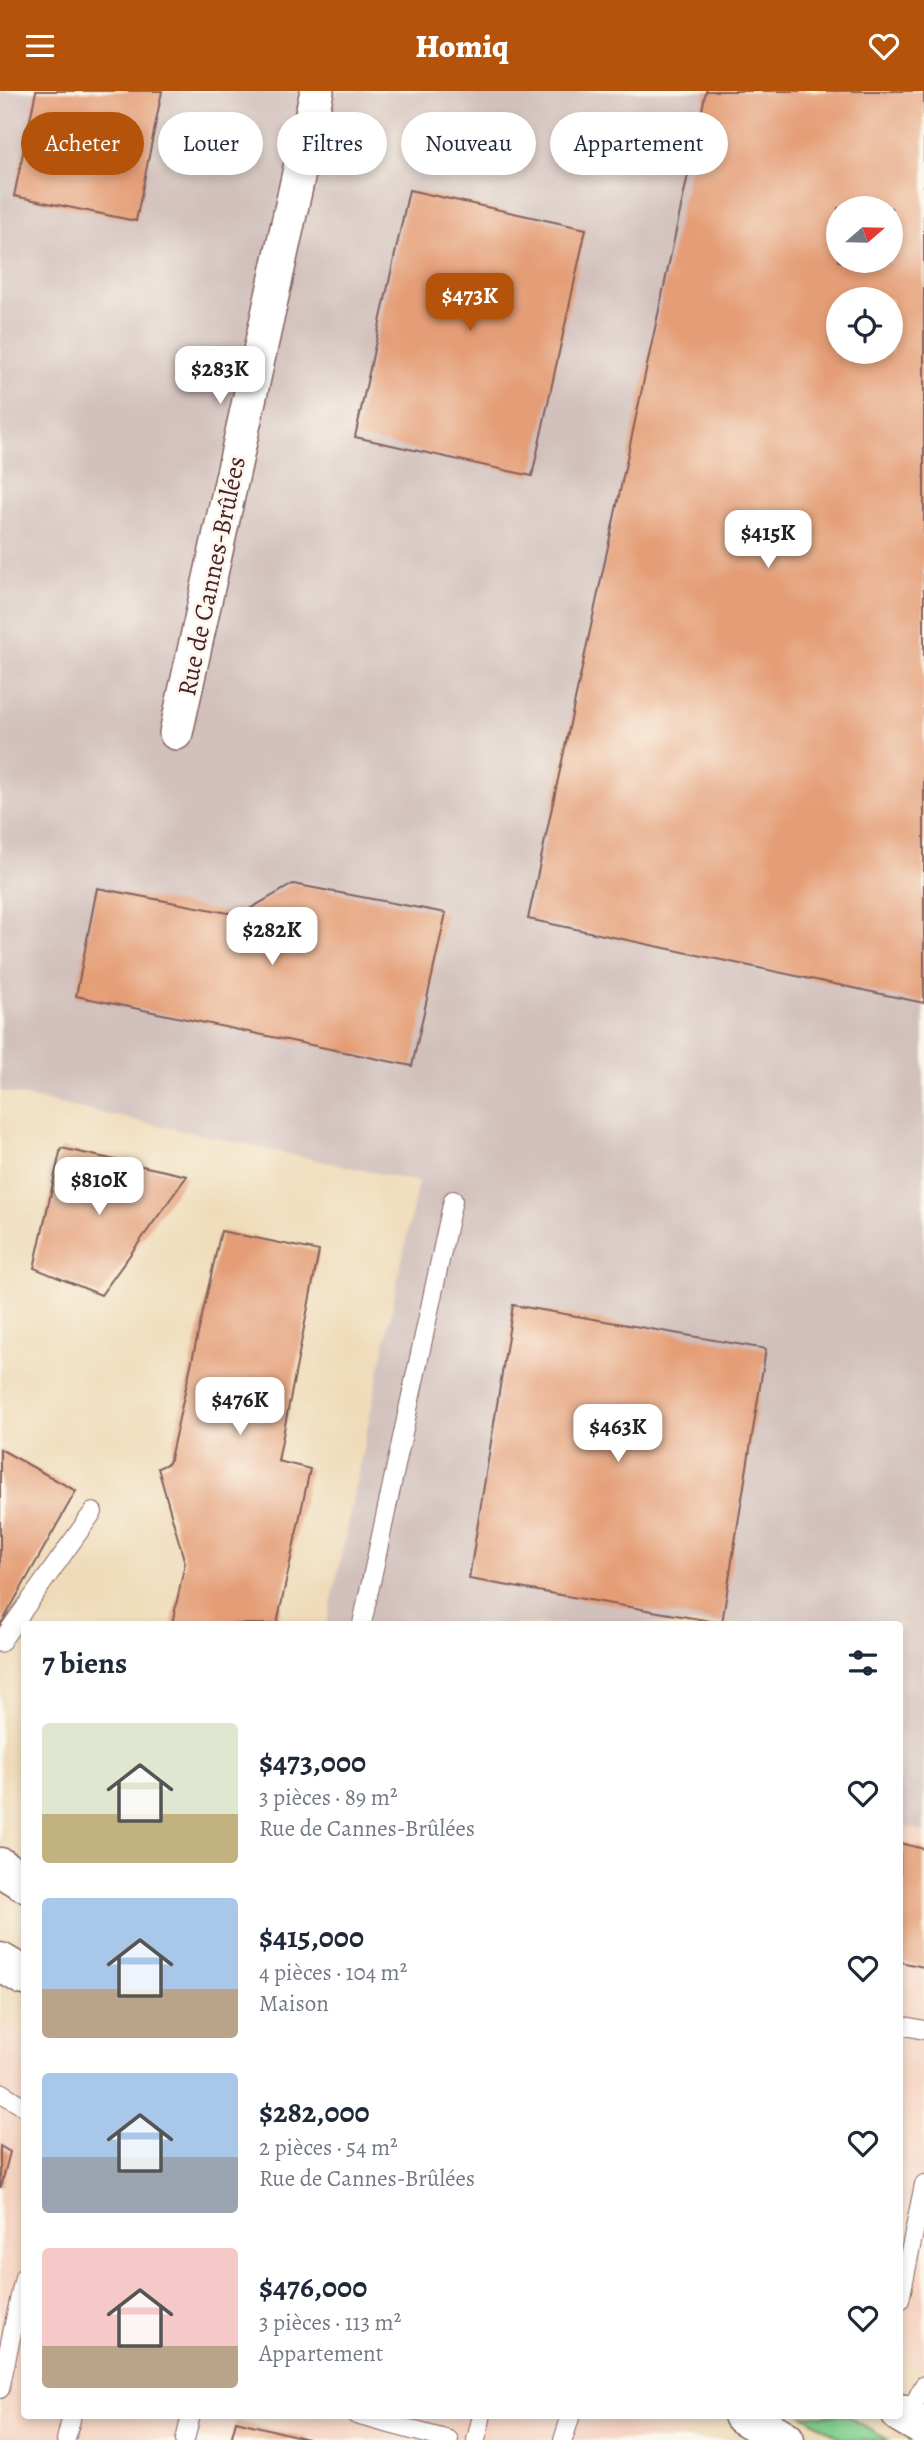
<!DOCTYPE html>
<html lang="fr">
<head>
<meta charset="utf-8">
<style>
	body { margin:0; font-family:Alegreya,serif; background:#f2f2f3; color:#1f2937; height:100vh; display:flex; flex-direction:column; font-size:26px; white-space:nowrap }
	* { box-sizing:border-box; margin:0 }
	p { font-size:23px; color:#747a83 }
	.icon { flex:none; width:38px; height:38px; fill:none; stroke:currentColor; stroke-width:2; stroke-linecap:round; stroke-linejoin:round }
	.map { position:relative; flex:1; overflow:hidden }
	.sheet { position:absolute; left:21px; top:1530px; width:882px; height:798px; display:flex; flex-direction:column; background:#fff; border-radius:7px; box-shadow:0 4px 10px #0003 }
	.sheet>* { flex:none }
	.hud { position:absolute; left:21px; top:21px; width:882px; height:63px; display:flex; gap:14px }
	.needle { width:46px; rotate:70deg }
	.buttons { position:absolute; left:826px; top:105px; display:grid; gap:14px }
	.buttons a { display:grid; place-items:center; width:77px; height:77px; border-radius:50%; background:#fff; box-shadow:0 4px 10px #0003; font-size:35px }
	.price { position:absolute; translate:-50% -60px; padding:0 16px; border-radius:14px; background:#fff; color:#222; font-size:23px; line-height:46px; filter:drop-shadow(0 2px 4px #0008) }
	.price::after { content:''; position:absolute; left:50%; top:42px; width:21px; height:16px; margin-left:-10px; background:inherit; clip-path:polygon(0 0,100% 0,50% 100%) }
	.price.on { background:#b45309; color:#fff }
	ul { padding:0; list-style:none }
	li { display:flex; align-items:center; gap:21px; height:175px; padding:0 21px }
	li span { display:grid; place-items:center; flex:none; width:196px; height:140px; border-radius:7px; color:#555 }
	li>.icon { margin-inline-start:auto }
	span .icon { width:84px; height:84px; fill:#fffc; stroke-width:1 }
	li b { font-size:30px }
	h2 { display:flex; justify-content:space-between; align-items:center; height:84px; padding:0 21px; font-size:30px }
	.tag { padding:0 24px; border-radius:32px; background:#fff; box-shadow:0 4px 10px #0003; font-size:24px; line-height:63px }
	.tag.on { background:#b45309; color:#fff }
	header { display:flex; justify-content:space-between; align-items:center; height:91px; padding:0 21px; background:#b45309; color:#fff; font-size:32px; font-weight:800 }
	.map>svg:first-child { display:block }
	.built { fill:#f5d3c1 }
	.industrial { fill:#d1c0bc; fill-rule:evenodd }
	.green { fill:#83d08f; stroke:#66785d; stroke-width:2 }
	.building { fill:#e49d76; fill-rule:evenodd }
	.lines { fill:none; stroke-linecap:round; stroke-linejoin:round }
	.service-casing { stroke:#84615d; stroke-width:20 }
	.minor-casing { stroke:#84615d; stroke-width:36 }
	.secondary-casing { stroke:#84615d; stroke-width:41 }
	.service { stroke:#fff; stroke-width:18 }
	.minor { stroke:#fff; stroke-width:33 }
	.secondary { stroke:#fff; stroke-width:38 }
	.labels { text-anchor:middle; stroke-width:6; stroke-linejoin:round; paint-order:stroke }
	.street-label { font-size:26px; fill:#4a1f2b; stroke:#fbf7ec }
</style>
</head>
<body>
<header><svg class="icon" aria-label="menu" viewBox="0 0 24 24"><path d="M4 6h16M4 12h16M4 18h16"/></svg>Homiq<svg class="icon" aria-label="heart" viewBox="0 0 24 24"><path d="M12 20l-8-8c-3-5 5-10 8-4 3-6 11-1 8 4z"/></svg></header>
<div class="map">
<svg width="924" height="2349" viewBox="0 0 924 2349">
	<rect width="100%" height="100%" fill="#fbf7ec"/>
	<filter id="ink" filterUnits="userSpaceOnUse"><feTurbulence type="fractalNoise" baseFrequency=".0143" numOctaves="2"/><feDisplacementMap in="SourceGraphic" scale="14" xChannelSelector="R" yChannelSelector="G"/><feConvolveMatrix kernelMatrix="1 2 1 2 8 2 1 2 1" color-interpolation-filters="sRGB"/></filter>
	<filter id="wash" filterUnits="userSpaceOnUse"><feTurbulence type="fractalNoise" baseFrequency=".00686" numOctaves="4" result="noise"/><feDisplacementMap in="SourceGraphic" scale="28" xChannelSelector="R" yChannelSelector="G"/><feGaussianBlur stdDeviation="1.57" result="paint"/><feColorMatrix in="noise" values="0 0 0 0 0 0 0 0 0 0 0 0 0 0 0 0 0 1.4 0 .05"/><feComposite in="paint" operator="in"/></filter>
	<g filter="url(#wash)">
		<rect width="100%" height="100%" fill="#efdbb9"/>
		<path class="built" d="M900,1735l24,5v541l-24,-15z
			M0,1928l24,15v381h630l41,25h-695z"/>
		<path class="industrial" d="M0,0h924v1740l-24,-5v-202h-573l91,-442 -418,-91zM838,117h53v53h-53zM838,208h53v53h-53z"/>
		<path class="green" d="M803,2324h43l42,25h-44z"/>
		<g id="blocks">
			<path class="building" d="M36,0h126l-26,130 -122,-25z
				M706,0h218v912l-396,-84zM838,117h53v53h-53zM838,208h53v53h-53z
				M409,99l177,39 -54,247 -177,-39z
				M293,793l153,29 -34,153 -336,-70 21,-108 142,27z
				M61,1057l126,28 -86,119 -67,-27z
				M221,1140l98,20 -41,210 32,8 -33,155h-105l13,-61 -27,-95 11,-5z
				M513,1214l253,44 -44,274 -253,-44z
				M0,1358l76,42 -76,135z
				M900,1752l24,6v118l-24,-5z
				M0,2055l10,6 -9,35h-1z
				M236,2330l72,18v1h-77z"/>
		</g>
	</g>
	<g filter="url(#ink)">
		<use href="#blocks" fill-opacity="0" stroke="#84615d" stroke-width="2"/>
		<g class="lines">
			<defs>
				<path id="service" d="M362,1533l91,-424
					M0,1552l93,-131
					M900,1934l24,5
					M0,2001l24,15
					M900,2209l24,-116
					M0,2298l24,-112
					M356,2324l93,25
					M907,2326l17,-32
					M66,2349l6,-25
					M185,2349l6,-25
					M476,2349l6,-25
					M563,2349l8,-25"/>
				<path id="minor" d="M176,642l141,-642"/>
				<path id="secondary" d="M0,1776l24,15
					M0,1871l24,14
					M900,2322l24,14
					M743,2324l42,25"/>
			</defs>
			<use href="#service" class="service-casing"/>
			<use href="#minor" class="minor-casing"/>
			<use href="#secondary" class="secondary-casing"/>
			<use href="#service" class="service"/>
			<use href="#minor" class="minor"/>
			<use href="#secondary" class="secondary"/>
		</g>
	</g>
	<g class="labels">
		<g class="street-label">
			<text transform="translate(211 485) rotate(-78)" y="9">Rue de Cannes-Brûlées</text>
		</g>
	</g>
</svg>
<div class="buttons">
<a><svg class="needle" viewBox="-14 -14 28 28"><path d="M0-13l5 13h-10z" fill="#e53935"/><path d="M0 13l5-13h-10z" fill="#747a83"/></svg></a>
<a><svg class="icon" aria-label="locate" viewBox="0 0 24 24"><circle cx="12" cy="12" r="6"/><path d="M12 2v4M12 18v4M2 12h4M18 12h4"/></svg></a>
</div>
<b class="price on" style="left:470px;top:242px">$473K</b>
<b class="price" style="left:220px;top:315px">$283K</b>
<b class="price" style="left:768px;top:479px">$415K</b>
<b class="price" style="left:272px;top:876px">$282K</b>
<b class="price" style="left:99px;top:1126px">$810K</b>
<b class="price" style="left:240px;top:1346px">$476K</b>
<b class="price" style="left:618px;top:1373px">$463K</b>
<div class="hud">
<a class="tag on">Acheter</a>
<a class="tag">Louer</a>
<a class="tag">Filtres</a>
<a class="tag">Nouveau</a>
<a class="tag">Appartement</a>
</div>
<section class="sheet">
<h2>7 biens<svg class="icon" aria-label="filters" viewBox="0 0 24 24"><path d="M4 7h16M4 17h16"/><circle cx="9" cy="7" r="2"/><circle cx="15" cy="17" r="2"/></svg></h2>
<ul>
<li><span style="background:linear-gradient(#dfe7d0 65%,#c2b280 0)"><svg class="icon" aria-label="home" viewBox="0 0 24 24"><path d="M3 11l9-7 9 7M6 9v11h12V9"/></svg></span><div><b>$473,000</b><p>3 pièces · 89 m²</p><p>Rue de Cannes-Brûlées</p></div><svg class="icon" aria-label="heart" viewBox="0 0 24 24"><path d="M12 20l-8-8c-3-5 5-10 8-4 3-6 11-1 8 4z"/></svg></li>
<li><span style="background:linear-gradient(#a9c7e8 65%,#b9a48a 0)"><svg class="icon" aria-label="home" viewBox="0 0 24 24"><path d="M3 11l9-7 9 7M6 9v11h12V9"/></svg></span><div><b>$415,000</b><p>4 pièces · 104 m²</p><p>Maison</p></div><svg class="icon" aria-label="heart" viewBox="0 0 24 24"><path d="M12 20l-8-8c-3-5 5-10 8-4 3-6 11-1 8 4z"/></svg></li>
<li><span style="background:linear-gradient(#a9c7e8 60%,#9aa5b1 0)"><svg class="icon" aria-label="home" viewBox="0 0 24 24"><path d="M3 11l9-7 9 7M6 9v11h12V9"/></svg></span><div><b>$282,000</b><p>2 pièces · 54 m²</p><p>Rue de Cannes-Brûlées</p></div><svg class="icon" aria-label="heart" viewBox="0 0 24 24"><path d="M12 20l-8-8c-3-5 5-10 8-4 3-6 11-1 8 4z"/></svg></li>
<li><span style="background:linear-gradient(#f6c9c9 70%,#b9a48a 0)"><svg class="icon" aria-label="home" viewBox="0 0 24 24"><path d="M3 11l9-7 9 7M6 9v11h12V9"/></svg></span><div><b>$476,000</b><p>3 pièces · 113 m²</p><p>Appartement</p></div><svg class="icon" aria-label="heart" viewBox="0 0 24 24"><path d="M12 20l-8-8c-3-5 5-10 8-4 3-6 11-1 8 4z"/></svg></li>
</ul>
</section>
</div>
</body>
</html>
